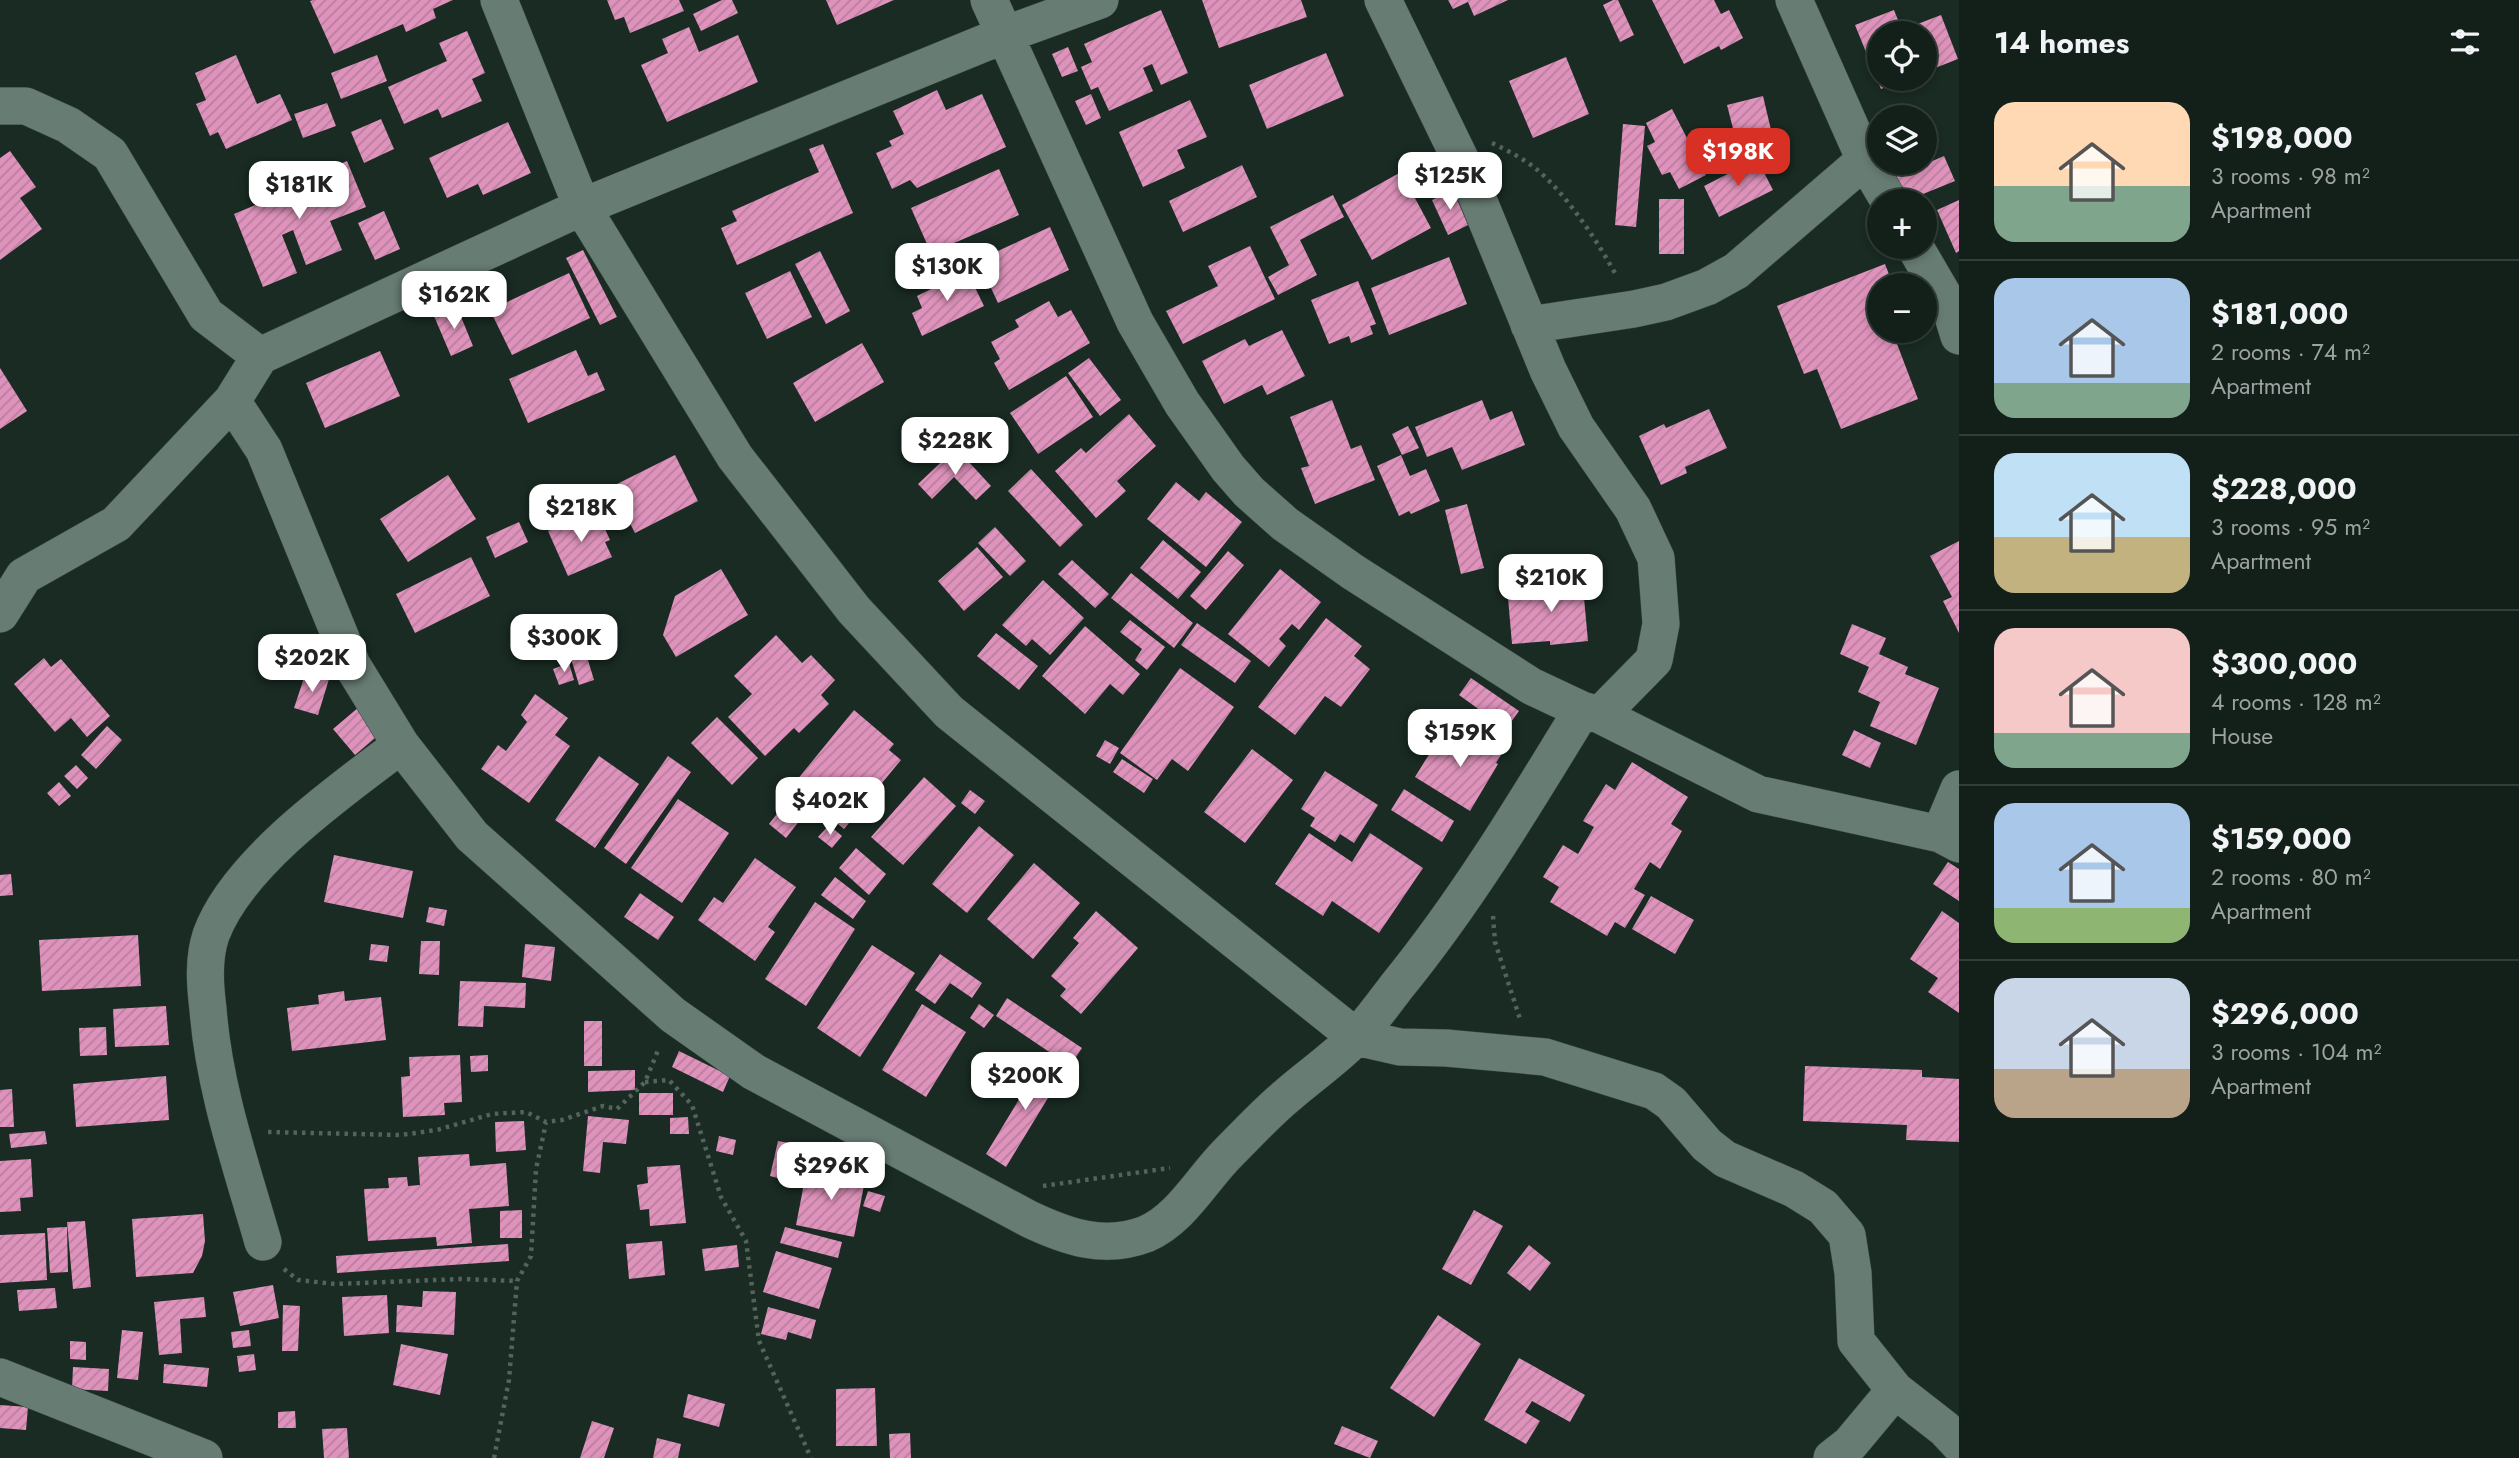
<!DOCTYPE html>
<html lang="en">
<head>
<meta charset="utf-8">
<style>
	body { margin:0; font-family:Jost,sans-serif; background:#202d27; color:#f1f3f6; height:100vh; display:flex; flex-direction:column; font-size:26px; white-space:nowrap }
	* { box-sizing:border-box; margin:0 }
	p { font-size:23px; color:#9da3a2 }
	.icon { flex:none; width:38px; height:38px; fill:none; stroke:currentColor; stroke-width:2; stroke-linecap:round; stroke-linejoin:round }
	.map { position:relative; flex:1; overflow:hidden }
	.panel { display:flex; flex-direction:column; background:#13201a; width:560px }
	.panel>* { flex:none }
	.tools { position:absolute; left:1867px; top:21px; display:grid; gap:14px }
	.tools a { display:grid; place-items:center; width:70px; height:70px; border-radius:50%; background:#13201a; box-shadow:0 4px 10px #0003,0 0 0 2px #323e39; font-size:35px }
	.price { position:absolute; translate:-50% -60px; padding:0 16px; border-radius:14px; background:#fff; color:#222; font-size:23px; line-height:46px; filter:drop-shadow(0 2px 4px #0008) }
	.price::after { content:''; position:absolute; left:50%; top:42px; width:21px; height:16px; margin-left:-10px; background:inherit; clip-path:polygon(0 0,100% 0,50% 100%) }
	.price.selected { background:#d93025; color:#fff }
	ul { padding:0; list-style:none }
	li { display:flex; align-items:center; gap:21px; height:175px; padding:0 35px }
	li+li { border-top:2px solid #323e39 }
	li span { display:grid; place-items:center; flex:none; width:196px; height:140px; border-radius:21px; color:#555 }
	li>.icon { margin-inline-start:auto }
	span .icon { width:84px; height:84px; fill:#fffc; stroke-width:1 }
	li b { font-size:30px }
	h2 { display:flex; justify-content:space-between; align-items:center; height:84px; padding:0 35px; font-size:30px }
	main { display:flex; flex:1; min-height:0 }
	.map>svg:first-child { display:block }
	.building { fill:url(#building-hatch) }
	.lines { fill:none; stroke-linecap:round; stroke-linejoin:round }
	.street-casing { stroke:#374640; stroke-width:38 }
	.path { stroke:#54635c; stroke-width:4.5; stroke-dasharray:3.5 5; stroke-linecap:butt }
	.street { stroke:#677c72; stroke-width:37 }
</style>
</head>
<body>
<main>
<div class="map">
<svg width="1959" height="1458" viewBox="0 0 1959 1458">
	<defs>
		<pattern id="building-hatch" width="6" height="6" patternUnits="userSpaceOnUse" patternTransform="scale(1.75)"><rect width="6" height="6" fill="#df92bb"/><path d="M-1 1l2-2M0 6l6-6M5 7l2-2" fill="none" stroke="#b87f9d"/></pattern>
	</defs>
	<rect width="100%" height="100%" fill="#192b23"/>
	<path class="building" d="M313,0h140l-20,9 3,9 -30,14 -3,-8 -69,30 -24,-53z
		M607,0h72l5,11 -54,22 -6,-16 -9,3z
		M722,0h10l6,13 -37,18 -8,-17z
		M826,0h68l-57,25z
		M1202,0h99l6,17 -88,31z
		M1448,0h60l-34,16 -6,-14 -15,7z
		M1613,0h5l16,35 -14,7 -17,-37z
		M1652,0h62l7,14 8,-4 14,28 -22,12 -2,-4 -35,18z
		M1161,10l27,63 -27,12 -9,-21 -9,4 10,23 -44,20 -11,-24 -7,3 -10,-23 11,-5 -8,-18z
		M1894,10l8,20 39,-15 17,44 -33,13v-39h-45v46h27l-26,10 -26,-64z
		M689,27l10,25 39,-17 20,47 -91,40 -26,-57 27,-12 -6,-14z
		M467,31l18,42 -13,6 10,22 -40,17 -4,-9 -34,15 -16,-37 59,-26 -8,-18z
		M1068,47l10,24 -16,6 -10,-23z
		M1326,53l18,43 -77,33 -18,-44z
		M236,55l21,49 23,-10 12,26 -66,29 -8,-17 -8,4 -14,-32 10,-4 -11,-27z
		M377,55l10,26 -46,18 -10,-26z
		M1566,57l23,57 -56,24 -24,-57z
		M937,90l9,20 36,-16 24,53 -89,41 -7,-8 -18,9 -16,-36 16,-7 -3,-5 15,-7 -11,-23z
		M1091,94l10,24 -15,7 -11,-24z
		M1763,96l13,55 -35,9 -14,-55z
		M1190,100l17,37 -30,13 8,18 -42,19 -24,-55z
		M327,103l9,23 -33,12 -9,-24z
		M1672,109l34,66 -27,14 -9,-17 -8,3 -15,-29 8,-4 -9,-19z
		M381,119l13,30 -30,14 -13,-31z
		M508,122l23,51 -48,22 -5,-11 -31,14 -18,-40z
		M1623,124l22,2 -9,101 -21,-2z
		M823,144l30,69 -116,52 -16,-37 16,-7 -5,-10 87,-39 -10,-23z
		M10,151l26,36 -16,11 22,31 -42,31v-102z
		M1944,156l11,25 -49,20 -15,-38h31l1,2z
		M1757,159l16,31 -54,27 -15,-31z
		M347,161l19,46 -36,14 12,29 -36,15 -13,-35 -11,5 15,38 -34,14 -29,-73 36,-15 -1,-5z
		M1242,165l15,32 -74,35 -14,-31z
		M999,169l20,46 -88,38 -20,-45z
		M1401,172l30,56 -59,32 -30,-55z
		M1453,190l15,35 -20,10 -16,-35z
		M1333,195l11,22 -44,23 17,35 -39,20 -10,-18 21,-12 -19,-38z
		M1659,199h25v55h-25z
		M1959,200v51l-3,2 -19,-43z
		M384,211l16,38 -25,11 -17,-37z
		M1050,227l19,43 -71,33 -20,-43z
		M1250,246l25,53 -92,45 -17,-33 52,-25 -10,-20z
		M583,250l34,67 -17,8 -34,-67z
		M820,251l30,60 -24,13 -31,-60z
		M1449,257l18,47 -78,31 -18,-47z
		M1885,264l8,21h-13v46h27l-13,5 24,63 -77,30 -24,-60 -13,5 -27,-68z
		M790,271l22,46 -45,22 -22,-46z
		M967,271l17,35 -62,30 -10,-23 10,-5 -5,-12z
		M569,273l21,45 -78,37 -22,-45z
		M1358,281l18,43 -6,2 3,8 -22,9 -2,-7 -20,8 -18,-44z
		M1049,301l9,16 13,-7 19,33 -81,47 -15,-27 6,-4 -9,-17 28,-15 -4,-7z
		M457,307l16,39 -22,10 -17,-40z
		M1282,330l23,46 -38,19 -5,-10 -38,19 -22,-43 43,-22 4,7z
		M862,343l22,39 -69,40 -22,-39z
		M576,350l12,26 9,-4 8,18 -77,33 -19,-44z
		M380,351l20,45 -75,32 -19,-45z
		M1089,358l32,42 -21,16 -32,-43z
		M0,368l27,43 -27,18z
		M1066,376l27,41 -55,37 -28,-41z
		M1332,400l19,49 10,-4 14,35 -60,24 -14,-36 8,-2 -19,-49z
		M1482,400l8,20 22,-9 13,34 -63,25 -10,-23 -25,10 -12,-30z
		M1709,409l18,39 -42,19 2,6 -26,12 -22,-49 25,-12 2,4z
		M1129,414l27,32 -39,35 9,10 -30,27 -41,-47 26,-23 5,5z
		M1408,426l11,22 -17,7 -10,-21z
		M956,448l35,38 -15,14 -22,-23 -22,22 -14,-15z
		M675,455l23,46 -63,32 -24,-46z
		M1401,455l9,21 16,-7 14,32 -29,13 -2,-3 -10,5 -22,-50z
		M1031,469l52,56 -23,22 -52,-56z
		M448,475l28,44 -68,43 -28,-43z
		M1176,482l23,19 7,-9 36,30 -36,45 -59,-48z
		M1467,504l17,64 -23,6 -16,-64z
		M590,513l3,7 7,-2 10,22 -5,2 7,15 -44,19 -20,-45z
		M519,522l9,20 -33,16 -9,-21z
		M995,527l31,34 -16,15 -32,-33z
		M1163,540l38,32 -23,27 -38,-31z
		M1959,541v92l-16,-32 9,-4 -22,-41z
		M977,547l26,30 -39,34 -26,-30z
		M1228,551l16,14 -38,45 -16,-14z
		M471,557l19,39 -75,37 -19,-39z
		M1072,560l37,34 -14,14 -37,-34z
		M721,569l27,46 -72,42 -13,-22 12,-39z
		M1280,569l41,33 -22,28 -7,-6 -13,15 7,7 -17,21 -41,-33z
		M1131,573l62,50 -19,25 -63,-50z
		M1582,576l6,65 -38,4v-4l-38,3 -4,-46 37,-3 -2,-16z
		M1043,580l41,38 -34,37 -18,-16 -6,7 -24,-21z
		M1326,618l36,28 -8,10 16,13 -29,38 -16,-11 -30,39 -37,-28z
		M1130,620l35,27 -18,23 -12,-10 7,-11 -22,-17z
		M1197,623l54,38 -16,22 -54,-38z
		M1852,624l34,14 -7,16 29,13 -3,7 34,14 -23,57 -46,-19 10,-24 -22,-10 11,-25 -29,-13z
		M1085,626l55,48 -17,21 -13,-11 -25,30 -43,-38z
		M996,633l42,33 -19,24 -42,-34z
		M776,635l26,28 9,-8 24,25 -14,15 8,9 -30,29 -5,-5 -29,28 -37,-39 24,-23 -18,-18z
		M584,647l10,33 -15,5 -10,-33z
		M44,658l7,9 10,-8 49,57 -23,21 -16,-19 -16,14 -41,-48z
		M569,663l5,17 -15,5 -6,-16z
		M1180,668l54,39 -46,64 -16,-12 -15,21 -37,-27z
		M306,672l23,7 -11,36 -24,-7z
		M1471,678l48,33 -13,18 -47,-34z
		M535,694l33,24 -13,17 15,11 -41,57 -48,-34 17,-24 8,6 21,-29 -6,-7z
		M359,707l22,26 -26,22 -22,-26z
		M854,710l40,34 -5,6 12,10 -57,69 -52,-43z
		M717,717l41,41 -26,27 -41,-42z
		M107,726l15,14 -26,29 -15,-14z
		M1444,730l34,21 7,-12 19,11 -8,13 2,1 -28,47 -55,-34z
		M1854,730l27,13 -11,25 -28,-13z
		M1105,740l14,8 -9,16 -14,-8z
		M1252,749l41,31 -48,63 -41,-31z
		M599,756l40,28 -44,64 -40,-28z
		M668,756l23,16 -65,92 -22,-16z
		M1122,759l31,20 -9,14 -31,-21z
		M1632,762l56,35 -17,27 11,7 -22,38 -10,-7 -16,27 11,6 -20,33 -10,-6 -8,14 -57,-34 9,-15 -16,-10 20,-32 15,9 16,-27 -11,-6 23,-37 9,6z
		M76,765l12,13 -11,11 -13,-13z
		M1325,771l53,34 -24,38 -14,-9 -5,8 -25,-16 5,-8 -14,-9z
		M924,777l32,29 -53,59 -32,-28z
		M59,782l12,14 -12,10 -12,-13z
		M1404,789l50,32 -12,21 -51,-32z
		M970,790l15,11 -10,13 -14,-11z
		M794,792l17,14 -25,32 -17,-14z
		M678,799l51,34 -47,70 -51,-35z
		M829,825l13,11 -10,12 -14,-11z
		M979,826l35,29 -47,58 -35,-29z
		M1309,833l43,29 18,-29 53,35 -44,65 -47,-32 -9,15 -48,-32z
		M856,848l30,26 -17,21 -30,-27z
		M334,855l79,16 -10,47 -79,-16z
		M755,858l41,29 -28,40 7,5 -20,29 -57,-41 16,-23 9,6z
		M1948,862l11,7v32l-26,-17z
		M1034,863l46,40 -47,56 -46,-40z
		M11,874l2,21 -13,1v-21z
		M835,877l31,24 -13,18 -32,-24z
		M640,893l34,24 -16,23 -34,-23z
		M1651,896l43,24 -19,34 -43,-25z
		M815,902l40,27 -49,77 -41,-27z
		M429,907l18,3 -3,16 -18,-4z
		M1096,911l42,37 -57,66 -21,-18 6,-7 -15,-13 28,-33 -6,-5z
		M1942,911l17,12v90l-31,-21 10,-14 -28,-19z
		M138,935l3,51 -99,5 -3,-51z
		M421,941h19l-1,34 -20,-1z
		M371,944l18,2 -2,16 -18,-2z
		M525,944l30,3 -4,34 -29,-4z
		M872,945l43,28 -55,84 -43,-29z
		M940,954l42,29 -10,15 -22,-15 -15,21 -20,-14z
		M460,981l66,2 -1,25 -41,-2 -1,21 -25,-1z
		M344,991l1,10 36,-4 5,43 -94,11 -5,-43 32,-4 -1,-9z
		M1007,998l75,50 -12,18 -74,-50z
		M922,1004l44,28 -40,65 -44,-27z
		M979,1004l15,11 -10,13 -14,-10z
		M166,1006l3,39 -54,2 -2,-38z
		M584,1021h18v45h-18z
		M106,1027l1,28 -27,1 -1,-28z
		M679,1051l51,25 -7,16 -51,-25z
		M460,1055l2,47 -18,1 1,12 -42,2 -2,-40 9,-1 -1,-19z
		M488,1055v16l-17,1 -1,-16z
		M1044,1058l21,12 -59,97 -20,-13z
		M1805,1066l117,4v7l37,2v63l-53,-2 1,-15 -104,-4z
		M635,1070v20l-47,2v-21z
		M166,1076l3,44 -93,7 -3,-43z
		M12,1089l2,38h-14v-37z
		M639,1093h34v22h-34z
		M588,1116l41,4 -3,24 -23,-2 -3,31 -17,-2z
		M688,1117l1,17h-19v-16z
		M524,1121l2,29 -30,2 -1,-30z
		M45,1131l2,13 -36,4 -2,-14z
		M719,1136l17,4 -3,15 -17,-4z
		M778,1141l16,3 -9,36 -15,-4z
		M469,1154l1,12 36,-3 3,43 -40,3 3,34 -35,3 -1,-9 -68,4 -4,-52 25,-1 -1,-10 19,-1 1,9 12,-1 -2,-28z
		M31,1159l2,38 -13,1 1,13 -21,1v-51z
		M680,1165l6,58 -36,3 -1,-17 -9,1 -3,-25 11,-2 -1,-16z
		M807,1168l58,12 -11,57 -58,-12z
		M868,1191l17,5 -5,16 -17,-6z
		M522,1210v28h-22v-27z
		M1474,1210l29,16 -32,59 -29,-16z
		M203,1214l2,27 -3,15 -9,17 -57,4 -4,-58z
		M85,1221l6,66 -18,2 -6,-67z
		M67,1227l1,45 -18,1 -3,-45z
		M785,1227l57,15 -4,16 -58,-15z
		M45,1233l2,47 -47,3v-48z
		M662,1241l3,34 -36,4 -3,-35z
		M508,1244l1,17 -172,12 -1,-17z
		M737,1245l2,22 -34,4 -3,-22z
		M1529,1245l22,18 -21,28 -23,-18z
		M776,1251l56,17 -13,41 -56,-17z
		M273,1285l6,33 -39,8 -7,-34z
		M55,1288l2,20 -38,3 -2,-21z
		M423,1291l33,1 -2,43 -58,-3 1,-27 25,2z
		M387,1295l2,38 -45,3 -2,-39z
		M204,1297l2,20 -26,2 2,34 -23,2 -5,-53z
		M283,1305l17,1 -2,45h-16z
		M768,1307l48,13 -5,19 -23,-7 -2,8 -25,-6z
		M1438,1315l43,29 -47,73 -44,-29z
		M122,1330l21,2 -5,48 -21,-2z
		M249,1330l2,16 -18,2 -2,-16z
		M70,1341l16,1v18l-16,-1z
		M401,1344l47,10 -8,41 -47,-10z
		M254,1354l2,16 -17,2 -2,-16z
		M1519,1358l66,37 -15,27 -38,-21 -7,11 15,9 -14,23 -42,-24z
		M164,1364l45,4 -2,19 -44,-4z
		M73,1367l36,2 -1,22 -36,-2z
		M875,1388l2,58h-41v-57z
		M688,1394l37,10 -6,23 -36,-10z
		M0,1405l28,2 -2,23 -26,-2z
		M295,1411l1,17h-18v-16z
		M592,1421l22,7 -10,30h-24z
		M1342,1426l36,15 -8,17 -36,-14z
		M347,1428l2,30h-25l-2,-29z
		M910,1433l1,25h-21l-1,-24z
		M657,1438l24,6 -3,14h-25z"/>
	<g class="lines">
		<defs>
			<path id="street" d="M499,0l83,207 153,250 119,153 95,102 407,325 44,10 46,1 99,9 109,34 17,12 36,42 18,14 69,30 29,18 24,28 6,38 3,68 39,49 50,39 14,15
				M989,0l146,322 47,81 46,65 21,24 36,32 68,48 178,114 51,24 18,5 158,79 182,40 19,10
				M1100,0l-96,35 -422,172 -322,149 -28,45 32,49 88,215 49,80 71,91 201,179 81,57 275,147c38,18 75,31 117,15 35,-15 56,-55 82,-81 20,-20 39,-41 61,-59 22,-19 48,-37 68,-58 15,-16 27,-33 40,-50 70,-86 127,-181 185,-276
				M1383,0l85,175 80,195 28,57 57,82 23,49 5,66 -7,36 -54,55
				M1794,0l71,160 24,41
				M0,106h26l42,19 42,29 96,161 54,41
				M1915,247l35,60 9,29
				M1529,325l105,-16 32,-7 41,-15 29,-16 129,-111
				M0,614l24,-38 92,-52 116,-123
				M1940,834l19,-45
				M263,1242c-22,-77 -49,-153 -55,-233 -3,-24 -5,-50 3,-74 26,-72 130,-145 190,-190
				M0,1377l204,81
				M1832,1458l18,-14 45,-54"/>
		</defs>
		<use href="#street" class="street-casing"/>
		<path class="path" d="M1492,143c15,7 30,15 43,25 30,24 64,75 82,109
			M1493,916l2,26 25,77
			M645,1082l24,-2 23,25 29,92 25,44 13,100 52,117
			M268,1132l133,3 36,-5 55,-16 34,-2 20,10 16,-2 41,-14 14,3 28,-27 14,-34
			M1043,1186l127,-18
			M284,1269l14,11 37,4 126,-5 56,2
			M494,1458l15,-78 8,-99 14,-25 5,-87 10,-46"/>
		<use href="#street" class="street"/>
	</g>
</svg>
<div class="tools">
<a><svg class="icon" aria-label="locate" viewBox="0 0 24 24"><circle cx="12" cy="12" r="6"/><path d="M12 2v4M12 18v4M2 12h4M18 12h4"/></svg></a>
<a><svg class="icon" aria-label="layers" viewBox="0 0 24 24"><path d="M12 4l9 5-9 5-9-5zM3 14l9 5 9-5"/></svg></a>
<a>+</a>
<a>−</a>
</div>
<b class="price selected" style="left:1738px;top:188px">$198K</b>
<b class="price" style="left:1450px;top:212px">$125K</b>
<b class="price" style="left:299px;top:221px">$181K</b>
<b class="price" style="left:947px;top:303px">$130K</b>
<b class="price" style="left:454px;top:331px">$162K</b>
<b class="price" style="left:955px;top:477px">$228K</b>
<b class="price" style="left:581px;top:544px">$218K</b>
<b class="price" style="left:1551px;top:614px">$210K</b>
<b class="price" style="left:564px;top:674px">$300K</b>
<b class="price" style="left:312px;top:694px">$202K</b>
<b class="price" style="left:1460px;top:769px">$159K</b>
<b class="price" style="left:830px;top:837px">$402K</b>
<b class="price" style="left:1025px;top:1112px">$200K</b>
<b class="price" style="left:831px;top:1202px">$296K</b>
</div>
<section class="panel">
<h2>14 homes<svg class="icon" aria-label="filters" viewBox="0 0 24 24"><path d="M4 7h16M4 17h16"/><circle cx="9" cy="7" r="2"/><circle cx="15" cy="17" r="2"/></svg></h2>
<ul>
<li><span style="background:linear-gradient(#ffd9b3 60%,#7fa58c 0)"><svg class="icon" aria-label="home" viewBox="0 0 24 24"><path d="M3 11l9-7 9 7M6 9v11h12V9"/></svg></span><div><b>$198,000</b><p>3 rooms · 98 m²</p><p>Apartment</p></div></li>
<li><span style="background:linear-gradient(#a9c7e8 75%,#7fa58c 0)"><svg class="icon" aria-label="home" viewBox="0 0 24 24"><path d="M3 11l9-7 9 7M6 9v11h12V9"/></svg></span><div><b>$181,000</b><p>2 rooms · 74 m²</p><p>Apartment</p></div></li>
<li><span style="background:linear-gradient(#bfe0f5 60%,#c2b280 0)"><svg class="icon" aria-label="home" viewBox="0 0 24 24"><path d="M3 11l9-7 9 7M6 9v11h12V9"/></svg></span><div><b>$228,000</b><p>3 rooms · 95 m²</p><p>Apartment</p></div></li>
<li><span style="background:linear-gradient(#f6c9c9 75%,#7fa58c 0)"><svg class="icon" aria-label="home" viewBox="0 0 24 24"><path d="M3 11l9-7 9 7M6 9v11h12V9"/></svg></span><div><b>$300,000</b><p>4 rooms · 128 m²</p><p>House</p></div></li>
<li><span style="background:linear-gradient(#a9c7e8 75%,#8fb573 0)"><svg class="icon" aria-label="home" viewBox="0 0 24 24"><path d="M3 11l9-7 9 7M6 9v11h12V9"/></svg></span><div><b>$159,000</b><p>2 rooms · 80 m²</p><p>Apartment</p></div></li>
<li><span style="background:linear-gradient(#c9d6e8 65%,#b9a48a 0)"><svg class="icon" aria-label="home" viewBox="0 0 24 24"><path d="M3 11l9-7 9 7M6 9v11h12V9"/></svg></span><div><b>$296,000</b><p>3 rooms · 104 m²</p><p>Apartment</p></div></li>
</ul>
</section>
</main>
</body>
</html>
